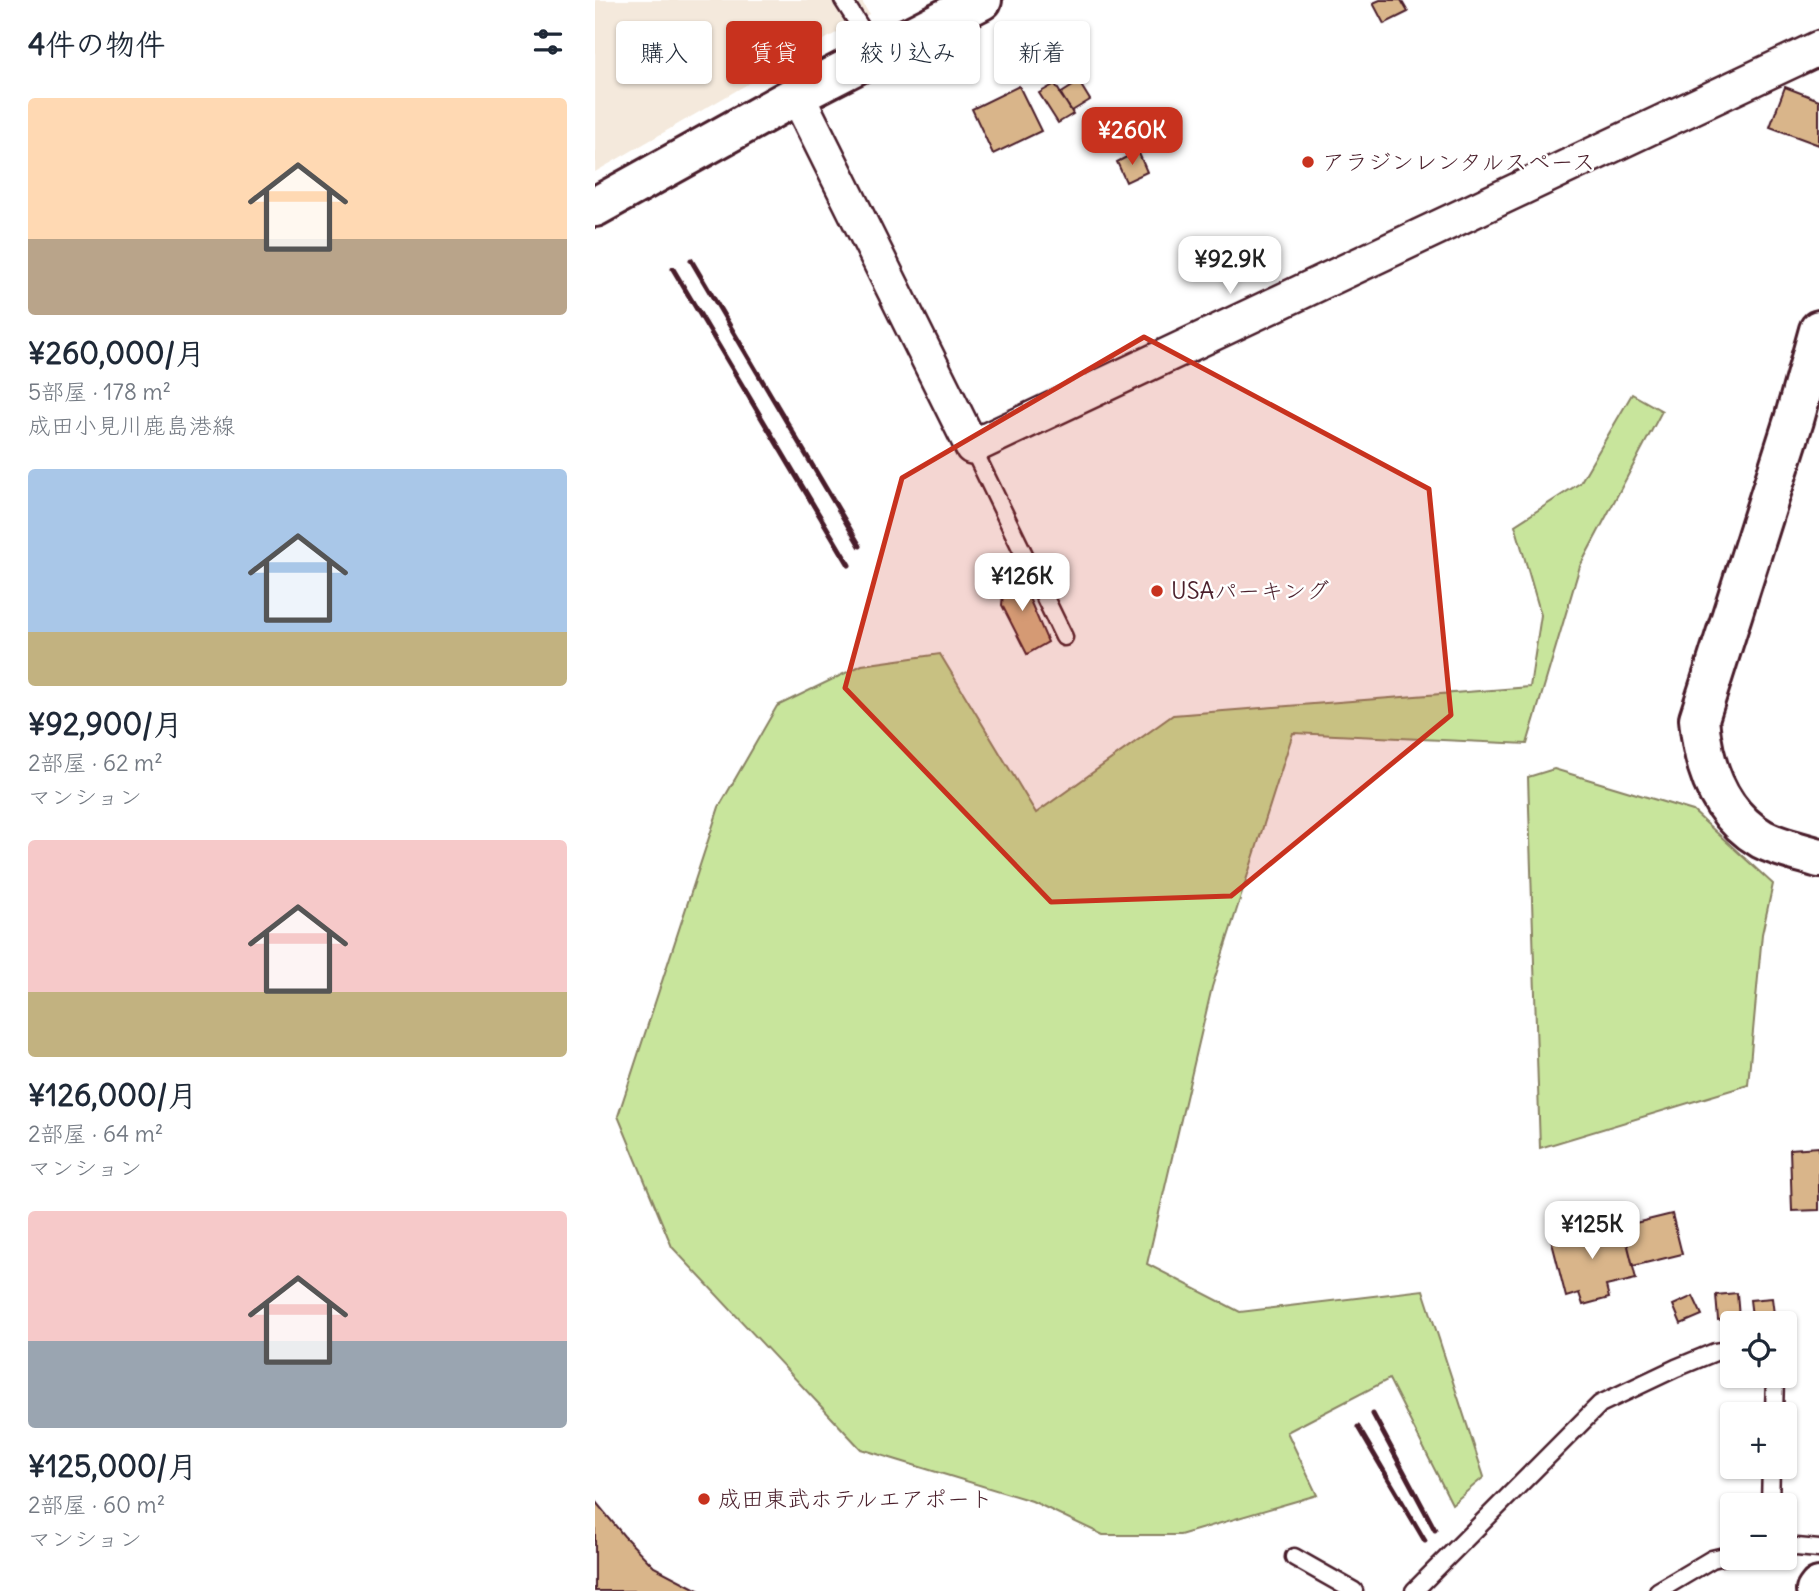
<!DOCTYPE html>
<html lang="ja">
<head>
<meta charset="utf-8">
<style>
	body { margin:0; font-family:Delius,"Klee One",sans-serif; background:#f2f2f3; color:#1f2937; height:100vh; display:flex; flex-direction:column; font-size:26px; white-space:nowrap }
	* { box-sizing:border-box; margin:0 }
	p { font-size:23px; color:#747a83 }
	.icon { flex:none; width:38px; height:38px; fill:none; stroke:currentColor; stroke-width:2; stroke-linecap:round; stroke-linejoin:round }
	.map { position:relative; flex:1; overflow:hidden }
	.panel { display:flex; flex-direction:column; background:#fff; width:595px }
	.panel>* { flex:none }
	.banner { position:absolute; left:21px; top:21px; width:665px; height:63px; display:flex; gap:14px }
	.tools { position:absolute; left:1125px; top:1311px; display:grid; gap:14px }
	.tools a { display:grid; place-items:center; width:77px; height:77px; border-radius:7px; background:#fff; box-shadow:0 2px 5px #0004; font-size:35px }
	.price { position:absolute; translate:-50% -60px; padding:0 16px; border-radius:14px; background:#fff; color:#222; font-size:23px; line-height:46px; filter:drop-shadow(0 2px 4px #0008) }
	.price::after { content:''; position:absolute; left:50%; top:42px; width:21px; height:16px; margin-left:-10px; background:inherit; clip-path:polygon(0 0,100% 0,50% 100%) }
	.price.selected { background:#c8321e; color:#fff }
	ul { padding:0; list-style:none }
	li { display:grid; align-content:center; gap:14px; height:371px; padding:0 28px }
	li span { display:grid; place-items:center; height:217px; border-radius:7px; color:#555 }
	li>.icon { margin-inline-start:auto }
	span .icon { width:126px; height:126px; fill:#fffc; stroke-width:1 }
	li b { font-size:30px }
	h2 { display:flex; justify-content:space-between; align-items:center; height:84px; padding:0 28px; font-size:30px }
	.tag { padding:0 24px; border-radius:7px; background:#fff; box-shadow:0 2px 5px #0004; font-size:24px; line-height:63px }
	.tag.selected { background:#c8321e; color:#fff }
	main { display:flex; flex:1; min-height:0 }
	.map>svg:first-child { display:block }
	.built { fill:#f4e9dc }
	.green { fill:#c8e59c; stroke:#898264; stroke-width:2 }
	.building { fill:#d9b58a; stroke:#4a1f2b; stroke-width:2 }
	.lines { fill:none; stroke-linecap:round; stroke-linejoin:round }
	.lane-casing { stroke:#4a1f2b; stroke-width:21 }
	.street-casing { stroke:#4a1f2b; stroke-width:38 }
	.secondary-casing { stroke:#4a1f2b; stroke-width:44 }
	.primary-casing { stroke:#4a1f2b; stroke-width:44 }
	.lane { stroke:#fff; stroke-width:16 }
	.street { stroke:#fff; stroke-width:33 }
	.secondary { stroke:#fff; stroke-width:38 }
	.primary { stroke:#fff; stroke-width:38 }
	.rail { stroke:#4a1f2b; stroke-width:5 }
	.marked { fill:#c8321e; fill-opacity:0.2; stroke:#c8321e; stroke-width:5; stroke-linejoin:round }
	.poi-dot { fill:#c8321e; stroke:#fff; stroke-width:2.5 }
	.labels { text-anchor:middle; stroke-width:5; stroke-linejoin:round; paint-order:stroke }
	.poi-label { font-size:23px; fill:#4a1f2b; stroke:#fff; text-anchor:start }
</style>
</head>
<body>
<main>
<section class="panel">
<h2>4件の物件<svg class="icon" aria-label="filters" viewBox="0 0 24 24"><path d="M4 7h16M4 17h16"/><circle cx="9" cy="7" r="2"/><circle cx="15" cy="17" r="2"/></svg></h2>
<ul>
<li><span style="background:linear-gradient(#ffd9b3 65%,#b9a48a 0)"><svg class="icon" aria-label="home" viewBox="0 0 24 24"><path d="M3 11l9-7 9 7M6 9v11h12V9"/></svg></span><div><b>¥260,000/月</b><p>5部屋 · 178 m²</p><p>成田小見川鹿島港線</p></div></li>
<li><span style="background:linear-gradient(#a9c7e8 75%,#c2b280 0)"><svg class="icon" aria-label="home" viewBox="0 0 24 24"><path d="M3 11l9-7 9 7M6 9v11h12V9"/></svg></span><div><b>¥92,900/月</b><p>2部屋 · 62 m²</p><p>マンション</p></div></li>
<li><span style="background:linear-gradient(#f6c9c9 70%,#c2b280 0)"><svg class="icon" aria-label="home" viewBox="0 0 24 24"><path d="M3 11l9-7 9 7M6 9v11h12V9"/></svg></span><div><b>¥126,000/月</b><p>2部屋 · 64 m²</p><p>マンション</p></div></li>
<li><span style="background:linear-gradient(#f6c9c9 60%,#9aa5b1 0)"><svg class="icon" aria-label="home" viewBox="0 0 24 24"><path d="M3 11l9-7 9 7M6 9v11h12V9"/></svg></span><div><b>¥125,000/月</b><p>2部屋 · 60 m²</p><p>マンション</p></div></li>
</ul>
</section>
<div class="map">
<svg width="1224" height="1591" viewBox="0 0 1224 1591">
	<rect width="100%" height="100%" fill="#fff"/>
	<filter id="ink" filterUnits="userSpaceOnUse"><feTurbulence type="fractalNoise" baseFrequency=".0143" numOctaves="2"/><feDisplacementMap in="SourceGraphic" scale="14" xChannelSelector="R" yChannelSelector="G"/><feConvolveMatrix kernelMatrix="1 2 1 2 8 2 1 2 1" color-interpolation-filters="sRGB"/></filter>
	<g filter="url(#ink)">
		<path class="built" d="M0,0h266l8,14 -274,158z"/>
		<path class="green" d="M1037,394l30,17 -82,155 -53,178 -234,-11 -81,254 -65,277 93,48 183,-22 61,187 -32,27 -63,-125 -102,53 30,63 -137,40h-77l-71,-34 -171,-52 -189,-202 -54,-131 101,-309 58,-101 85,-41 78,-11 96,159 137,-98 357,-28 11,-72 -26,-90 65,-42z
			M959,769l139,42 80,73 -11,50 -14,151 -208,63 -12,-371z"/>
		<path class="building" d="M785,0h21l7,12 -24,12 -11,-21z
			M484,82l11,18 -18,11 -12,-17z
			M460,84l18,30 -15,9 -19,-30z
			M424,86l22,45 -48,23 -21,-45z
			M1190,87l34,13v45l-49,-18z
			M543,151l9,21 -21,10 -9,-20z
			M421,568l32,74 -21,12 -25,-49 3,-33z
			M1224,1147v63l-27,1 -2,-62z
			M1077,1214l10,40 -49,12 -10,-40z
			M991,1222l4,13 33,-9 13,53 -30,7 3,12 -26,7 -4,-12 -13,4 -17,-66z
			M1142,1293l2,25 -21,2 -2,-25z
			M1098,1296l9,19 -21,9 -8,-19z
			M1177,1298l2,16 -22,2 -2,-16z
			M0,1501l29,35 30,31 46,24h-105z"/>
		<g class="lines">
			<defs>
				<path id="lane" d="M248,0l34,53
					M377,447l92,190
					M1179,1414l1,-38
					M1175,1505l1,-39
					M1190,1546l34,3
					M699,1557l60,34
					M819,1591l186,-187 76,-36 39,-16 18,-3
					M1063,1591l54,-32 21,-5"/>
				<path id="street" d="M202,95l175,352 847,-399"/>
				<path id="secondary" d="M1224,330l-25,90 -95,299c4,47 19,94 63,120 17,9 39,13 57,19
					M1221,1591l3,-4"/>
				<path id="primary" d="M0,207l202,-112 185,-95"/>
			</defs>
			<use href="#lane" class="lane-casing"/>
			<use href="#street" class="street-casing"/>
			<use href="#secondary" class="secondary-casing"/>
			<use href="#primary" class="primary-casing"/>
			<use href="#lane" class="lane"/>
			<use href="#street" class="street"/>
			<use href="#secondary" class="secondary"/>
			<use href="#primary" class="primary"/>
			<path class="rail" d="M96,260l169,286
				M78,269l176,296
				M778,1414l62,116
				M763,1427l67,114"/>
		</g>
	</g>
	<path class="marked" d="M549,337l285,152 22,226 -220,181 -180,6 -206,-214 57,-210z"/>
	<g class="poi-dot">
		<circle cx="713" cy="162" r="7"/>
		<circle cx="562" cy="591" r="7"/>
		<circle cx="109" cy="1499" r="7"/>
	</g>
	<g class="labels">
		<g class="poi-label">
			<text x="727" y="170">アラジンレンタルスペース</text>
			<text x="576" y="599">USAパーキング</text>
			<text x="123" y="1507">成田東武ホテルエアポート</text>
		</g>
	</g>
</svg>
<div class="tools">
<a><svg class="icon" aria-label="locate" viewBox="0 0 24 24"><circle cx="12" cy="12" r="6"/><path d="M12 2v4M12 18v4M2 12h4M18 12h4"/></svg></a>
<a>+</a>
<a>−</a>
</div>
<b class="price selected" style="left:537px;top:167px">¥260K</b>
<b class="price" style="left:635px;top:296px">¥92.9K</b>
<b class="price" style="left:427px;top:613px">¥126K</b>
<b class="price" style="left:997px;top:1261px">¥125K</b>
<div class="banner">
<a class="tag">購入</a>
<a class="tag selected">賃貸</a>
<a class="tag">絞り込み</a>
<a class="tag">新着</a>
</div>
</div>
</main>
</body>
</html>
